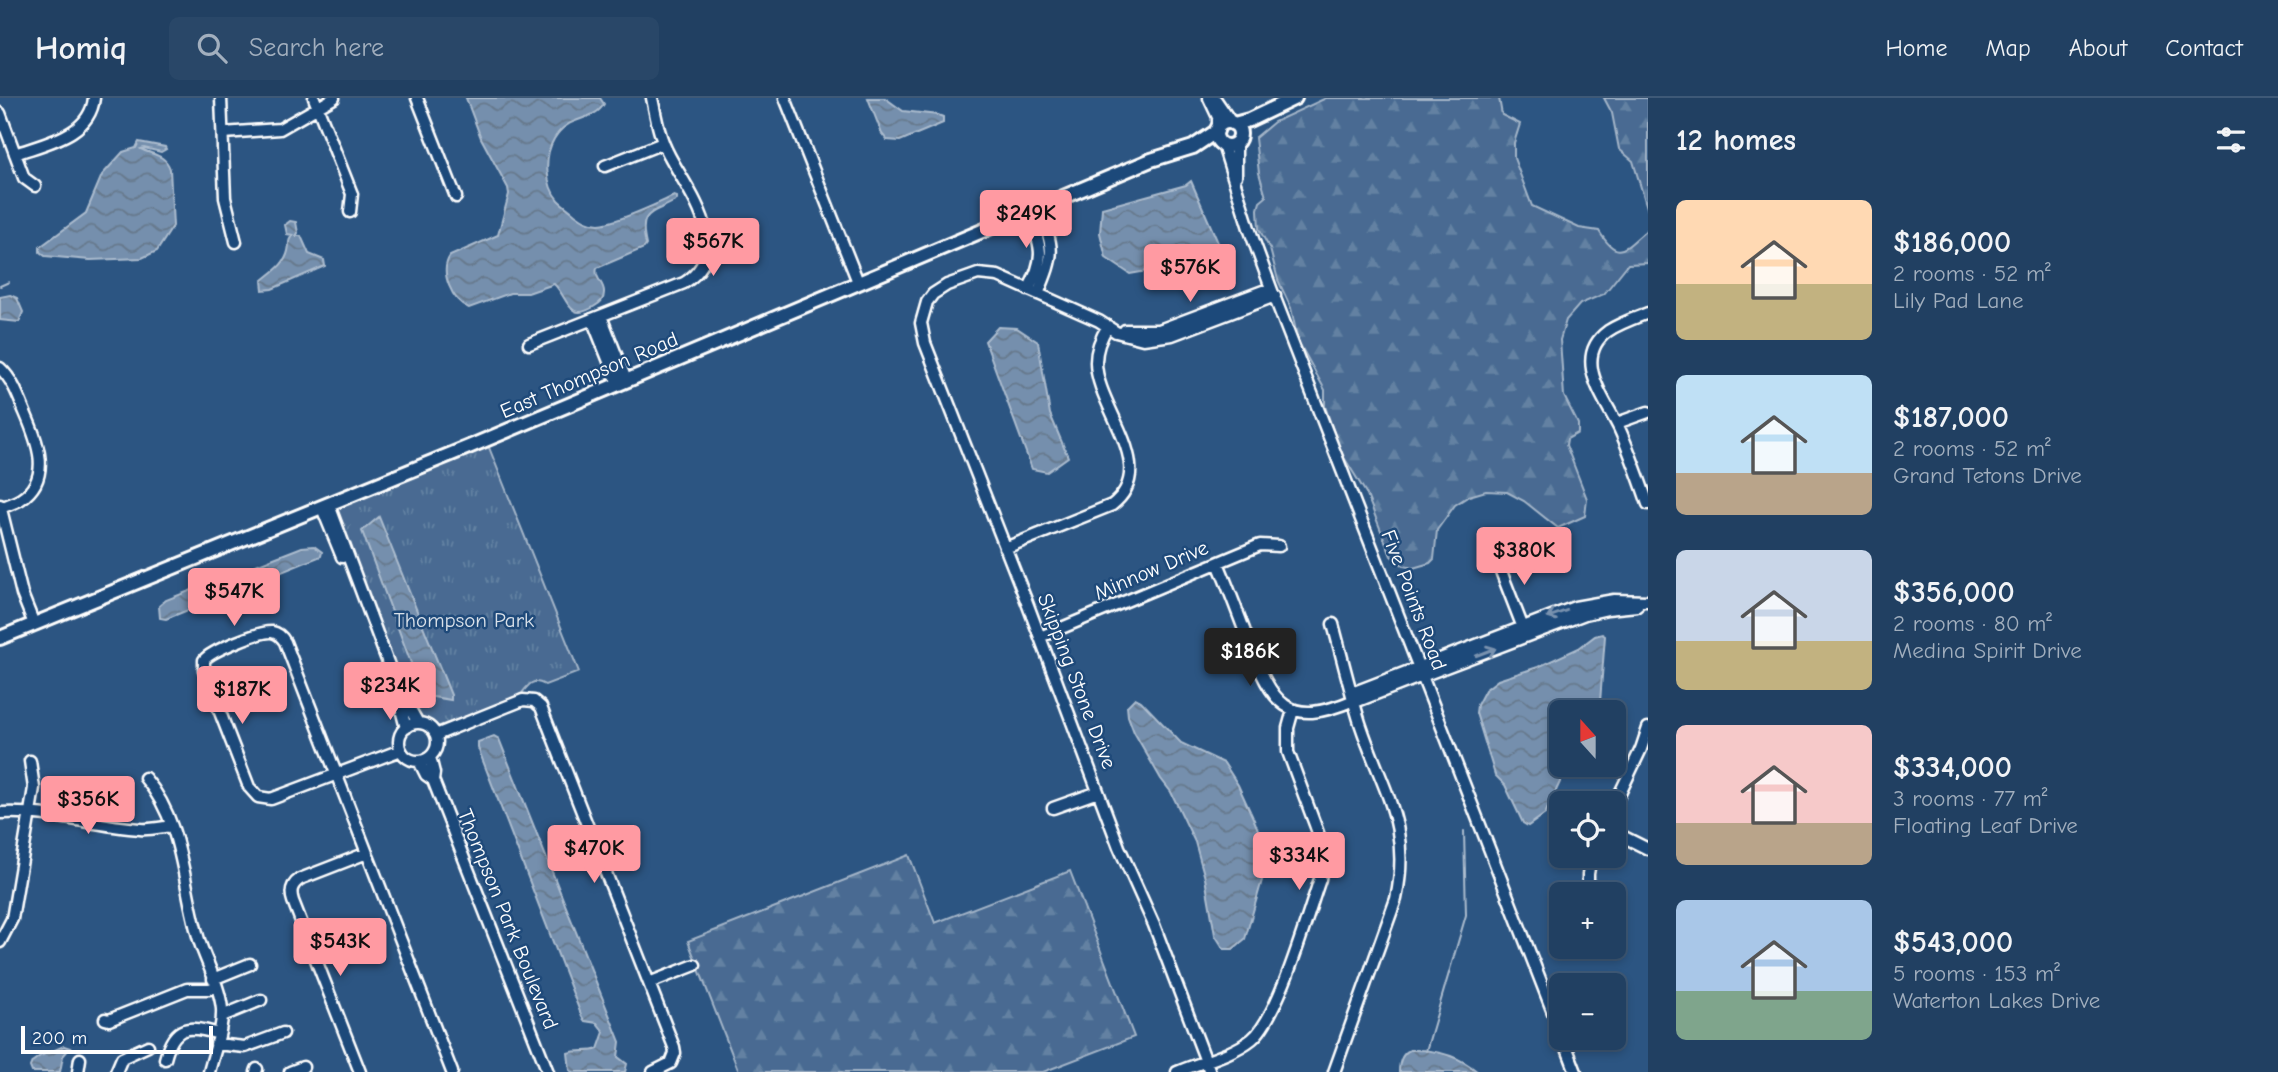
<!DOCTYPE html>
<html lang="en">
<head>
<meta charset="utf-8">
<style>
	body { margin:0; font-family:"Comic Neue",sans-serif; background:#294768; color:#f1f3f6; height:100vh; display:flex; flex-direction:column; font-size:26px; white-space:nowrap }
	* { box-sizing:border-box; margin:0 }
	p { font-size:23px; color:#a2afbe }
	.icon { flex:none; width:38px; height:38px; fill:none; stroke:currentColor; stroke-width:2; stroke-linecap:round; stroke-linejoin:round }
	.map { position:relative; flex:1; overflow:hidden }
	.details { display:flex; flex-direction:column; background:#214062; width:630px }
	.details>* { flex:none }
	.needle { width:46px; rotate:339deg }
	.tools { position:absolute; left:1549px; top:602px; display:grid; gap:14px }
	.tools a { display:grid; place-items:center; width:77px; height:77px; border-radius:10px; background:#214062; box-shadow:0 4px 10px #0003,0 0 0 2px #3e5977; font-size:35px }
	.scale { position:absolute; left:21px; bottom:18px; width:192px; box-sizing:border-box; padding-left:7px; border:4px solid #fff; border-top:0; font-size:19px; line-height:24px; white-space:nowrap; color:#fff; -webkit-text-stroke:5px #1f4a7a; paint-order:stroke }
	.price { position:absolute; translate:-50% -60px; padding:0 16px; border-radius:7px; background:#ff9aa2; color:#111; font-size:23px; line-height:46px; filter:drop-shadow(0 2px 4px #0008) }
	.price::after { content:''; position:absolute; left:50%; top:42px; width:21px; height:16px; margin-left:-10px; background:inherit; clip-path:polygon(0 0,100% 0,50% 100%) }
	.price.active { background:#222; color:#fff }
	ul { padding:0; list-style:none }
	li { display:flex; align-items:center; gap:21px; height:175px; padding:0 28px }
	li span { display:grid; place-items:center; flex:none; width:196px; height:140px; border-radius:10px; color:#555 }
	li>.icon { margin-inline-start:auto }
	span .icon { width:84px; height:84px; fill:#fffc; stroke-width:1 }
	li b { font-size:30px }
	h2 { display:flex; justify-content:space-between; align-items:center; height:84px; padding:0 28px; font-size:30px }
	header { display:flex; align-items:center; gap:42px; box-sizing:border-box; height:98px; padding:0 35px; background:#214062; border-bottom:2px solid #3e5977 }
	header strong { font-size:33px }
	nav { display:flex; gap:38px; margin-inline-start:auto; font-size:24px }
	.search { width:490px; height:63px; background:#294768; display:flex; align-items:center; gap:18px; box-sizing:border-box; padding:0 24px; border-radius:10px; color:#a2afbe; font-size:26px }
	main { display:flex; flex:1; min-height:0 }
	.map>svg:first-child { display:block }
	.forest { fill:url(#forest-firs); stroke:#a4b5c8; stroke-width:2 }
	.park { fill:url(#park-tufts); stroke:#a4b5c8; stroke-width:2 }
	.water { fill:url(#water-waves); stroke:#acbcce; stroke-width:2 }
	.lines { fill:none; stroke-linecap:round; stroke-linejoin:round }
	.stream { stroke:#acbcce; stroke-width:2 }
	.minor-casing { stroke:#fff; stroke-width:15 }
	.major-casing { stroke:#fff; stroke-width:18 }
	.minor { stroke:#1f4a7a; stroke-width:10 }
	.major { stroke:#1f4a7a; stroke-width:12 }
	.oneway { stroke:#7992af }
	.labels { text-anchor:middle; stroke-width:5; stroke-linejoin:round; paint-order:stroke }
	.street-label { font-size:21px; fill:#fff; stroke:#1f4a7a }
	.park-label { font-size:21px; fill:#dae1e9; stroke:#1f4a7a }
</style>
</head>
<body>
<header>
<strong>Homiq</strong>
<div class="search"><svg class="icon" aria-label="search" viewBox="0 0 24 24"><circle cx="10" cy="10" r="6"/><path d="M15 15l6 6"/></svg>Search here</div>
<nav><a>Home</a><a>Map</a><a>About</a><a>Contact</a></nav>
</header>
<main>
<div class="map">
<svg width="1648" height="974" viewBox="0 0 1648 974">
	<defs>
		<pattern id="forest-firs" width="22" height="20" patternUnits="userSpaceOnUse" patternTransform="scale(1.75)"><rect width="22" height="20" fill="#486b92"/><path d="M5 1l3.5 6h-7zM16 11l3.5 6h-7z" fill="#6381a2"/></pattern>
		<pattern id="park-tufts" width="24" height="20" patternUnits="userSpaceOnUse" patternTransform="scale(1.75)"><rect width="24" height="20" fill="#486b92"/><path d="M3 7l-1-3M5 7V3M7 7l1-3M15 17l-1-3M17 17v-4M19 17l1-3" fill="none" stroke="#6381a2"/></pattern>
		<pattern id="water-waves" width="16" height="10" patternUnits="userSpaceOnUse" patternTransform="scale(1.75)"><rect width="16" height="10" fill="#748fad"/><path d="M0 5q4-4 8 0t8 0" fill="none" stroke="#66788b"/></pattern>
	</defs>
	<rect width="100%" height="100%" fill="#2c5582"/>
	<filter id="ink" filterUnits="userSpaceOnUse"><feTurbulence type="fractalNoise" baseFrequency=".0143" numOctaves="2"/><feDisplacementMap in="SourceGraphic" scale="14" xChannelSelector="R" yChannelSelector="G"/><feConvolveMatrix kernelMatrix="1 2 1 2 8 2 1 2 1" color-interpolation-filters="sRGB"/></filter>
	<g filter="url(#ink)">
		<path class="forest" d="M1326,0h173l3,17 18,9 -6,19v15l18,48 47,22 20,3c20,33 26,16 49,-2v34l-20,1 -24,30 -24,10 -14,16 -6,20 4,56 14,28v9l-11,6 -1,6 21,54 -2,17 -27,12 -34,-27 -17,-9 -21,-1 -17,5 -14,9 -18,25 -3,29 -4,4 -17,5 -9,-2 -13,-10 -25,-63 -26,-42 -15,-45v-16l-27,-49 -7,-33 -13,-28 -8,-31 -11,-20 -1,-20 2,-7 6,-5 -7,-24 -4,-35 19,-16z
			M1604,0h44v113l-15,-50 -14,-12 -7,-36z
			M909,757l26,68 135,-52 64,166 -91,35h-304l-51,-131z"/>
		<path class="park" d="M486,342l93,232 -34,13c-12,-7 -16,-1 -23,8 -7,7 -75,30 -90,36l-18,-10 -85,-214z"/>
		<path class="water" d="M466,0h134l4,6c-11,19 -36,10 -50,35 -10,17 -9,46 4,61 5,5 11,9 17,14 7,5 14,10 24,10 18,-1 57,-20 75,-28l3,1v3c-26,15 -39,10 -31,45l-2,3 -47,20c-3,11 8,15 7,25 0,7 -4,10 -9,13 -27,18 -27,-9 -41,-22l-26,9h-18l-41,15c-17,-7 -30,-36 -19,-52l48,-21 11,-41 -1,-6 -27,-50z
			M868,0h17l18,13 35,4 5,2v6l-43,18 -13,-1 -5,-6z
			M139,44l26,5 1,2 -5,3 -17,-4 -3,1c11,6 24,5 29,20l3,57 -16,25 -15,7 -52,2 -45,-4 -5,-4v-5l46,-34 16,-38 21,-23 13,-4z
			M1191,83l28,64 -26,18 -63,11 -24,-16 -6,-25 2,-25 84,-23z
			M290,123l6,1 2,11 -2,3h5l8,18 15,6 1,6 -53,23 -9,1 -1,-9c10,-9 23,-16 26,-30 2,-8 -1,-10 5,-16l-6,-1 -2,-9z
			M10,197l7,3 6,14 -4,10 -19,-2v-23z
			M998,229l19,1 21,14 12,72 18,43 -21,15 -15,-3 -47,-128z
			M379,419l72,178v5l-24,-4 -6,-6 -59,-159z
			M314,448l8,6 -1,4 -155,63 -6,-1 -1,-12 7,-6 136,-53z
			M1602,536l3,2 -5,66 -5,10h-34v53h7l-23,49 -17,12 -5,-3 -18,-38 -10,-10 -19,-62 1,-8 8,-15 13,-10 40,-13 41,-19 16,-12z
			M1135,600l6,3 40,42 43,20 14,22 16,35 5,12 6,38 -20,69 -12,10h-9l-9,-14 -10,-57 -10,-36 -24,-50 -10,-13 -27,-47 -6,-16 -1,-10z
			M494,638l5,3 121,303 -2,15 9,7 -2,8h-53l-2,-2 -2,-17c10,-4 21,0 30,-4l6,-17 -7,-9 -12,-2 -3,-4 -104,-269v-6z
			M64,948l6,2 -7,8 -3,16h-28l-2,-5 2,-5 8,-6z
			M1410,952c26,-1 48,5 68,22h-79c0,-8 2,-18 11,-22z"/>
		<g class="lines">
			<path class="stream" d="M0,188l9,-4
				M1426,953l40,-136 -2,-84"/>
			<defs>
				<path id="minor" d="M221,0l4,100 11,44
					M314,0l38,96 -2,18
					M417,0l39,99
					M785,0l73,184
					M1209,0l9,19v12
					M1216,2l15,22
					M0,15l24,65 11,8
					M223,35l57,-4 54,-31
					M1223,47l26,83 22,60 290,745
					M15,56c30,-11 75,-18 79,-56
					M605,68l58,-23
					M1236,78v-32
					M1027,115c15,33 19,44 1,77
					M1038,196c17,-41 17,-45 0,-86
					M1648,215c-13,5 -28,10 -40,18 -37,27 -3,68 11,97 11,24 20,50 29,76
					M601,218l25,64
					M592,221l26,65
					M1125,232h34l112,-42
					M529,246l155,-61c52,-33 5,-90 -15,-128 -10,-18 -13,-38 -17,-57
					M0,270c12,11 18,27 24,42 12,28 30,67 -3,89 -6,4 -14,6 -20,9
					M1617,325l31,-11
					M0,407l22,89 12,30
					M329,407l74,198
					M322,410l20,49
					M1005,450l107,-43c49,-38 -16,-97 -16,-143 0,-13 5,-25 12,-36
					M1492,450l33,85
					M1218,465c11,26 21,53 31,80 24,61 37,86 105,57
					M1333,526c9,33 17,67 27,99 22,67 52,102 36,176l-62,173
					M1040,539l220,-92 19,1
					M1422,578l163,-62 22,-5 30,-3
					M1352,595l223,-86 39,-7 34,1
					M1355,604l67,-26
					M399 644a19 19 0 1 1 38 0a19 19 0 1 1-38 0Z
					M406,630l-4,-15 1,-10 7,6 8,14
					M436,637l87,-35 11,1 7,6 133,340 1,6 -4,10 -18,9
					M401,652l-130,49 -13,-2 -9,-10 -45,-116v-11c7,-9 55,-29 68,-28 6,1 10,5 13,10l167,430
					M419,663l7,14 7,5 1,-7 -4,-16
					M145,680c40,47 37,109 55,165 7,21 20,44 22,66 1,21 -8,43 -13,63
					M433,682l115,292
					M1614,708l27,-57 7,-21
					M1053,710l45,-16
					M0,715c48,-3 92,13 140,16 10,1 22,-2 32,-3
					M1614,734l34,17
					M1588,796v-20l3,-18
					M0,844l12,-23 22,-131 -4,-27
					M213,881l37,-15
					M649,885l46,-18
					M222,918l39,-16
					M105,921l4,1 78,-31h22l7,-2
					M1563,940l13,34
					M216,946l29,3 38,-14
					M165,961c9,-35 23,-34 54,-25
					M78,974l2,-13
					M116,974l6,-14 26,-12
					M256,974l1,-3
					M290,974l13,-5
					M360,974l-67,-171c-3,-9 -2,-16 7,-22l67,-26
					M1177,974c24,-10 55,-17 75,-33 27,-22 55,-123 68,-160l2,-11 -2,-30 -32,-86v-24l5,-18
					M1210,974l-56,-147 -35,-78 -93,-247 -101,-257 -4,-20 6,-21 6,-8 14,-9 31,-11 20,2 101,45 17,11 27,7 29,-4 103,-39"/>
				<path id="major" d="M1216 36a12 12 0 1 1 24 0a12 12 0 1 1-24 0Z
					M1234,26l15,-4 46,-22
					M0,540l471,-192 680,-286 42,-13 24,-16"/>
			</defs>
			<use href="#minor" class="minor-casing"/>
			<use href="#major" class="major-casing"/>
			<use href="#minor" class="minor"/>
			<use href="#major" class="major"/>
		</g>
		<defs><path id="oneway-shaft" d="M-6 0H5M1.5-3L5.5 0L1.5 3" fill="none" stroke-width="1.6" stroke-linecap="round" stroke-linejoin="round" transform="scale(1.75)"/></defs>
		<g class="oneway">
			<use href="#oneway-shaft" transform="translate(1557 516) rotate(160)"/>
			<use href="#oneway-shaft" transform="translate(1486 554) rotate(-21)"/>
		</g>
	</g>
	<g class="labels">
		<g class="street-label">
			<text transform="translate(589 277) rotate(-23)" y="7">East Thompson Road</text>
			<text transform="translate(1151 472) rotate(-23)" y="7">Minnow Drive</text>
			<text transform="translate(1414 502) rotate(69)" y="7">Five Points Road</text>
			<text transform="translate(1077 583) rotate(69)" y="7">Skipping Stone Drive</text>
			<text transform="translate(508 821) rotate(68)" y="7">Thompson Park Boulevard</text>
		</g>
		<g class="park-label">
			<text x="464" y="529">Thompson Park</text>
		</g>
	</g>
</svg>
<div class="tools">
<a><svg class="needle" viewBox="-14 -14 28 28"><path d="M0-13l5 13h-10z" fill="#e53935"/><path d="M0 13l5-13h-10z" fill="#a2afbe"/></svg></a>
<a><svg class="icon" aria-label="locate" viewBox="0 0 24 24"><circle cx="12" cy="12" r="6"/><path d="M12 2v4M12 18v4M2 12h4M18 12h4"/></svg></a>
<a>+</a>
<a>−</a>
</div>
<div class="scale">200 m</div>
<b class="price" style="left:1026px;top:152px">$249K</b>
<b class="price" style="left:713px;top:180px">$567K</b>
<b class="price" style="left:1190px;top:206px">$576K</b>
<b class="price" style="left:1524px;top:489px">$380K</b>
<b class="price" style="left:234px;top:530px">$547K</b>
<b class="price active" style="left:1250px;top:590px">$186K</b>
<b class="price" style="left:390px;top:624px">$234K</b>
<b class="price" style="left:242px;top:628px">$187K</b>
<b class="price" style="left:88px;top:738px">$356K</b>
<b class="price" style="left:594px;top:787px">$470K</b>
<b class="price" style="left:1299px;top:794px">$334K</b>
<b class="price" style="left:340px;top:880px">$543K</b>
</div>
<section class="details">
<h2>12 homes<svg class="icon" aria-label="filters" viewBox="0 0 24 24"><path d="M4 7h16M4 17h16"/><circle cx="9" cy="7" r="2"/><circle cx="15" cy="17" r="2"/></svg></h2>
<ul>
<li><span style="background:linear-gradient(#ffd9b3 60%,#c2b280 0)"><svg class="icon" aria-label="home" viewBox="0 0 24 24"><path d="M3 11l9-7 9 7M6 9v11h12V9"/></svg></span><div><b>$186,000</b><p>2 rooms · 52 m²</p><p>Lily Pad Lane</p></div></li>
<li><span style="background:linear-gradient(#bfe0f5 70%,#b9a48a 0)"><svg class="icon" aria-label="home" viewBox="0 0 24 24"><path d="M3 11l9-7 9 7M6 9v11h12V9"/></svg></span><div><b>$187,000</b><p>2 rooms · 52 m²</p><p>Grand Tetons Drive</p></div></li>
<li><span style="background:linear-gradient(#c9d6e8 65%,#c2b280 0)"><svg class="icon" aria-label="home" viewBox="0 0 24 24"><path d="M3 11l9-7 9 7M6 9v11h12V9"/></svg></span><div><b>$356,000</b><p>2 rooms · 80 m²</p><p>Medina Spirit Drive</p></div></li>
<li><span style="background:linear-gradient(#f6c9c9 70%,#b9a48a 0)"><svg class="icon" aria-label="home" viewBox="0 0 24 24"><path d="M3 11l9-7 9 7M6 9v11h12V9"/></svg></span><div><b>$334,000</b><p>3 rooms · 77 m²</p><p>Floating Leaf Drive</p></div></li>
<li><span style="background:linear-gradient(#a9c7e8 65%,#7fa58c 0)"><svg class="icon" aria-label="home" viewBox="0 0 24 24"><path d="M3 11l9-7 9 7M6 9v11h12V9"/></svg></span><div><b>$543,000</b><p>5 rooms · 153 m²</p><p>Waterton Lakes Drive</p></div></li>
</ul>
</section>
</main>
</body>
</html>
